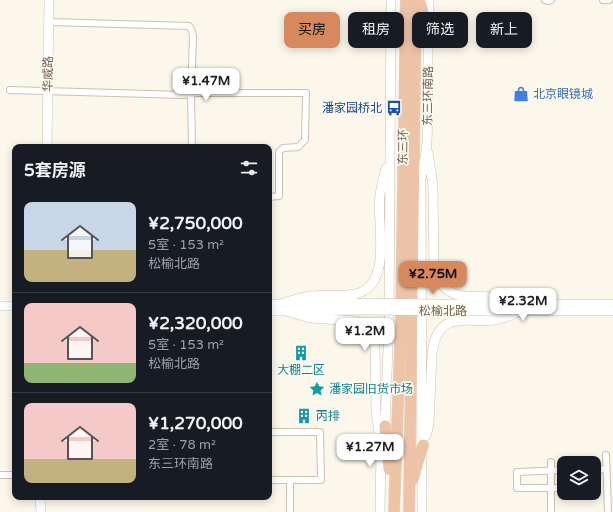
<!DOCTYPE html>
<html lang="zh">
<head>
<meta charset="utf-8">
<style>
	body { margin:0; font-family:"Varela Round","Noto Sans SC",sans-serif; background:#242831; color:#f1f3f6; height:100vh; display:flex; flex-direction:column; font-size:15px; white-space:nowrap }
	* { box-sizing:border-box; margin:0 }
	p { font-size:13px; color:#9ea1a6 }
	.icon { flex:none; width:22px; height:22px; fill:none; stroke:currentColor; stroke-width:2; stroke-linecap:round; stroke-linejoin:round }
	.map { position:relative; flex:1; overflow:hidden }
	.panel { position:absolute; left:12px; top:144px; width:260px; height:356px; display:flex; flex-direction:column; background:#171b24; border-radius:8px; box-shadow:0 2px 10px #0003 }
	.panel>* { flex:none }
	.banner { position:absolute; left:284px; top:12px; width:269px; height:36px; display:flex; gap:8px }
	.controls { position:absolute; left:557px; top:456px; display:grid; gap:8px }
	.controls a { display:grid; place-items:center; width:44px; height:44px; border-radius:8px; background:#171b24; box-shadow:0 2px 10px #0003; font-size:20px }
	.price { position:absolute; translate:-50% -34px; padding:0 9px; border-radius:8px; background:#fff; color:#222; font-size:13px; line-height:26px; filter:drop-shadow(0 1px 2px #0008) }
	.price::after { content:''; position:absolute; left:50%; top:24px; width:12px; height:9px; margin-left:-6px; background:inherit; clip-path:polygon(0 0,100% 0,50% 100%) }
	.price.active { background:#d7895d; color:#111 }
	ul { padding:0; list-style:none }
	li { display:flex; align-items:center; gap:12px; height:100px; padding:0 12px }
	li+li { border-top:1px solid #363941 }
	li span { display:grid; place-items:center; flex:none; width:112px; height:80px; border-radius:8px; color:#555 }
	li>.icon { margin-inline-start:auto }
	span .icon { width:48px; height:48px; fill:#fffc; stroke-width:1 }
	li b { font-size:17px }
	h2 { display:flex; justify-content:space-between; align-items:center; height:48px; padding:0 12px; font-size:17px }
	.tag { padding:0 14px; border-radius:8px; background:#171b24; box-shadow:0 2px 10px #0003; font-size:14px; line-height:36px }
	.tag.active { background:#d7895d; color:#111 }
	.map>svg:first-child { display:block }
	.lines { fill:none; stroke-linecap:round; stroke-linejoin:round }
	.street-casing { stroke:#ccc0b1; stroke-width:8 }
	.secondary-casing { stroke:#cec1af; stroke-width:10 }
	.highway-casing { stroke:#dbd6d2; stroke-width:12 }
	.street { stroke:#fff; stroke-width:6 }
	.secondary { stroke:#fff; stroke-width:9 }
	.highway { stroke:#eec4a8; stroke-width:11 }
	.secondary-bridge-casing { stroke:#cec1af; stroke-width:10; stroke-linecap:butt }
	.secondary-bridge { stroke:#fff; stroke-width:9 }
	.labels { text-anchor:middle; stroke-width:3.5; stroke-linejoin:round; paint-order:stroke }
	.street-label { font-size:12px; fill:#736150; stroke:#fdfaf1 }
	.shop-label { font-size:12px; fill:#366cbe; stroke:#fdfaf1; text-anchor:start }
	.transit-label { font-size:12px; fill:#164399; stroke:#fdfaf1; text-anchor:end }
	.culture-label { font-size:12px; fill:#0d838f; stroke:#fdfaf1; text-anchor:start }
</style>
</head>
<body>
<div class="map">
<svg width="613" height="512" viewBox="0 0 613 512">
	<rect width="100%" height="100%" fill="#fbf7eb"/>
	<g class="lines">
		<defs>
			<path id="street" d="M545,0l4,1 2,-1
				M603,0h6
				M49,22l140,4 3,5 1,5 -2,58 1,53
				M10,90l174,5 12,-2h110l-1,47 -7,7 -15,1 -4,4v44l-10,1
				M269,432h51l1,48h-31
				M606,455l2,57
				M551,462v50
				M564,470l-47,2v16h47
				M594,470l12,-1
				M0,475h15
				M269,480h21v32"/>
			<path id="secondary" d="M47,147l2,-147
				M428,153l5,33 1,85c13,31 31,24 59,26 9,1 19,5 28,7
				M269,304l101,-1
				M280,304c10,-3 20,-6 30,-8 16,-2 33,2 49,-3 34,-12 17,-71 21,-98 1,-9 4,-19 6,-27
				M432,304h181
				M0,306h15
				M269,311l101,-1
				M286,311l24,7 46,3 12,7 4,7 3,12 1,65 4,28
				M432,311h181
				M426,436l3,-12 3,-70c5,-44 32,-31 63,-34 8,-1 18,-6 26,-9
				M40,497l1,15
				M380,512l1,-65 4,-21 4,-103 2,-323
				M422,512l-1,-333c2,-12 5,-24 6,-37 2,-47 0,-95 2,-142"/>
			<path id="highway" d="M420,2l8,29
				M385,426l4,43
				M413,480l10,-35
				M394,512l7,-191 5,-321
				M409,512l7,-512"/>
		</defs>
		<use href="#street" class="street-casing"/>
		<use href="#secondary" class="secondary-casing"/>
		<use href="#highway" class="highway-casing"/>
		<use href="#street" class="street"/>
		<use href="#secondary" class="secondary"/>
		<use href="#highway" class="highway"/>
		<defs>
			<path id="secondary-bridge" d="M370,303l62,1
				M370,310l62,1"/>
		</defs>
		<use href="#secondary-bridge" class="secondary-bridge-casing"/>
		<use href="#secondary-bridge" class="secondary-bridge"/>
	</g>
	<defs>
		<symbol id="shop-bare" viewBox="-9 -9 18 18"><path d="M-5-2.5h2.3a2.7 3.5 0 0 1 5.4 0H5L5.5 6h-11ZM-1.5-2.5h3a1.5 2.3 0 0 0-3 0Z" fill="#3f7fe0" stroke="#fdfaf1" stroke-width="2.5" paint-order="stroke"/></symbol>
		<symbol id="bus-bare" viewBox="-9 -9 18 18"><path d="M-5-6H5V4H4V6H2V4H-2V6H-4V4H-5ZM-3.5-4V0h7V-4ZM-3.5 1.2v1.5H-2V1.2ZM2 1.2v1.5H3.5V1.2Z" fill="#1a4fb4" stroke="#fdfaf1" stroke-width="2.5" paint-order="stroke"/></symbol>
		<symbol id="building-bare" viewBox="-9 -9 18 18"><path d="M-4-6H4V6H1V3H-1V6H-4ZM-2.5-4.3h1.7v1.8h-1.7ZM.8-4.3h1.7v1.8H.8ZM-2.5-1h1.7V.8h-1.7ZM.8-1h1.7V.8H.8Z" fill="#0f9aa8" stroke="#fdfaf1" stroke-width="2.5" paint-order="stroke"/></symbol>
		<symbol id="sight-bare" viewBox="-9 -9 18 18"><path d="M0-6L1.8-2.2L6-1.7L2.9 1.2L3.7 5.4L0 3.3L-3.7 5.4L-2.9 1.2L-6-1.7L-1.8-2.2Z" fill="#0f9aa8" stroke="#fdfaf1" stroke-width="2.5" paint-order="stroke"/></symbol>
	</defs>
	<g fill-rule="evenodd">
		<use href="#shop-bare" x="510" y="83" width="22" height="22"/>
		<use href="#bus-bare" x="383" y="97" width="22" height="22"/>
		<use href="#building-bare" x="290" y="342" width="22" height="22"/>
		<use href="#sight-bare" x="306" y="378" width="22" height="22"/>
		<use href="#building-bare" x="293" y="405" width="22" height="22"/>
	</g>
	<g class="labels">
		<g class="street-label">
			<text transform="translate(48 74) rotate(-89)" y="4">华威路</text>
			<text transform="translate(428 96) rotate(-89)" y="4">东三环南路</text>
			<text transform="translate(403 147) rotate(-89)" y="4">东三环</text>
			<text x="443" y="315">松榆北路</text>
		</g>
		<g class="shop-label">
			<text x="533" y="98">北京眼镜城</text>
		</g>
		<g class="transit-label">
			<text x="382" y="112">潘家园桥北</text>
		</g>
		<g class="culture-label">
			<text x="301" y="374" text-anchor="middle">大棚二区</text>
			<text x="329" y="393">潘家园旧货市场</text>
			<text x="316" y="420">丙排</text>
		</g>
	</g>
</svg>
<div class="controls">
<a><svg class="icon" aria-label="layers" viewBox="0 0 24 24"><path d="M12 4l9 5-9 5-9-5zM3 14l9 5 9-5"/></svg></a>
</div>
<b class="price" style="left:206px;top:102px">¥1.47M</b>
<b class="price active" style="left:433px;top:295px">¥2.75M</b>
<b class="price" style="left:523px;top:322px">¥2.32M</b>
<b class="price" style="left:365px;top:352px">¥1.2M</b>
<b class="price" style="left:370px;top:468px">¥1.27M</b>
<div class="banner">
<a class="tag active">买房</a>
<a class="tag">租房</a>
<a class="tag">筛选</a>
<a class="tag">新上</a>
</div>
<section class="panel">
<h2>5套房源<svg class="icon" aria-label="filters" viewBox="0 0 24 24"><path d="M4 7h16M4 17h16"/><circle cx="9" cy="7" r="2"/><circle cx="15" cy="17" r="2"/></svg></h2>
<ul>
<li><span style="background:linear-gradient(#c9d6e8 60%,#c2b280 0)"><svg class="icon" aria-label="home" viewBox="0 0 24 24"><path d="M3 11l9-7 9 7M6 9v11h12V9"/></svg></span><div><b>¥2,750,000</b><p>5室 · 153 m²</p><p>松榆北路</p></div></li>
<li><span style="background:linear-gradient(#f6c9c9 75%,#8fb573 0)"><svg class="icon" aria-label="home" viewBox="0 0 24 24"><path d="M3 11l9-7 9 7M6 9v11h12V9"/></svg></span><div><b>¥2,320,000</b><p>5室 · 153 m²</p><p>松榆北路</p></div></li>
<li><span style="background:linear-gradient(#f6c9c9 70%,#c2b280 0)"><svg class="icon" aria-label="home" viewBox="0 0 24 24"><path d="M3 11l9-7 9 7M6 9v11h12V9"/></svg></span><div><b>¥1,270,000</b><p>2室 · 78 m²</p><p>东三环南路</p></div></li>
</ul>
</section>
</div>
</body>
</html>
